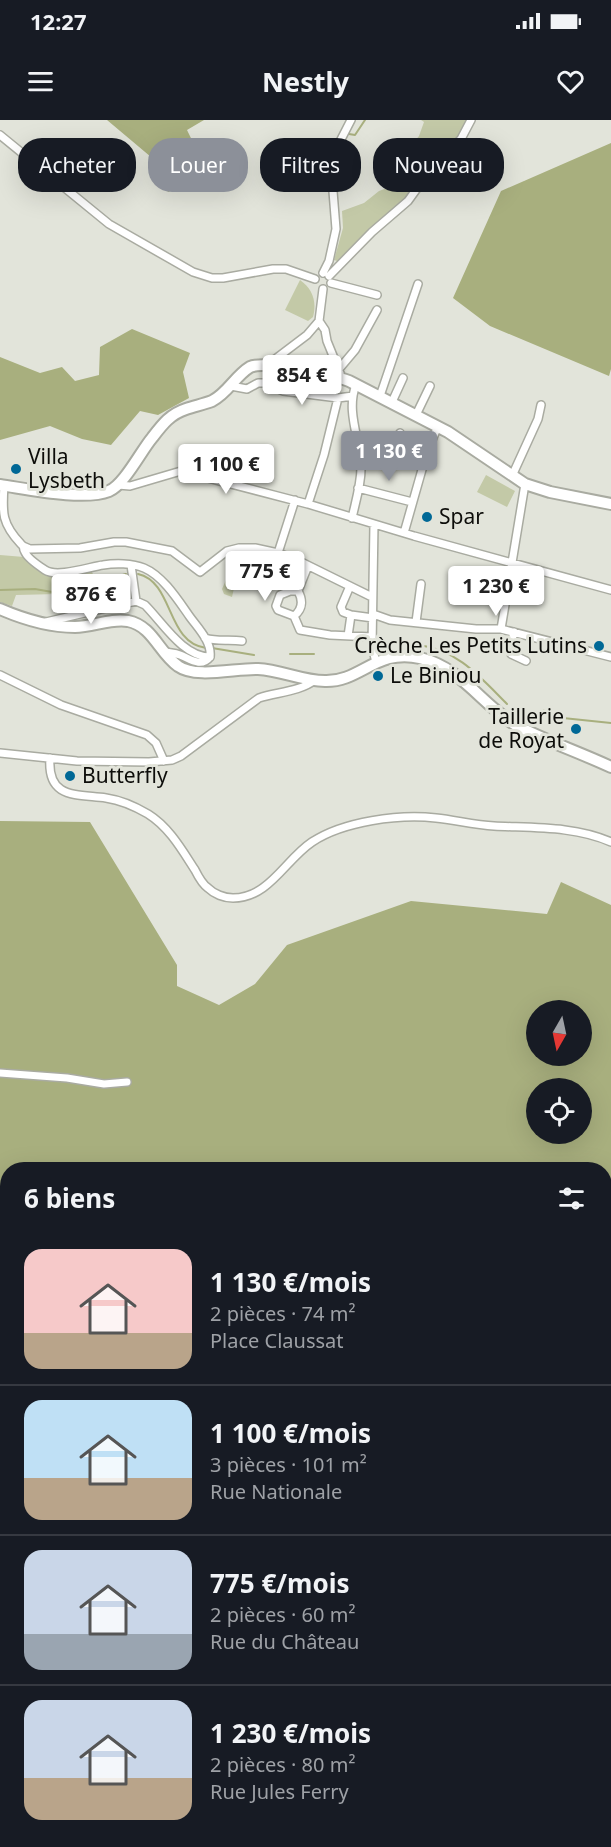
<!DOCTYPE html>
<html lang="fr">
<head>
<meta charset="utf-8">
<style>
	body { margin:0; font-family:"Noto Sans",sans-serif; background:#20242c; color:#f1f3f6; height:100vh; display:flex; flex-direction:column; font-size:22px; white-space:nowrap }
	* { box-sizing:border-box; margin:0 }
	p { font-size:20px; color:#9ea1a6 }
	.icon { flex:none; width:33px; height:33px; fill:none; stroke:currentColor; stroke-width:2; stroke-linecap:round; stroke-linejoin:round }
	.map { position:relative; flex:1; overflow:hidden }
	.drawer { position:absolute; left:0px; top:1042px; width:612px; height:686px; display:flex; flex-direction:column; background:#171b24; border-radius:24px 24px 0 0; box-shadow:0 6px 24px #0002 }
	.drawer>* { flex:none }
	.top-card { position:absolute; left:18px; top:18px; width:576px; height:54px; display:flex; gap:12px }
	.needle { width:39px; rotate:189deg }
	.fabs { position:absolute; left:526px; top:880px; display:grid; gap:12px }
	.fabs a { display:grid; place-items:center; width:66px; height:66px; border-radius:50%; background:#171b24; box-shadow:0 6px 24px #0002; font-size:30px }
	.price { position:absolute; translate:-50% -51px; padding:0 14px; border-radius:6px; background:#fff; color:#222; font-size:20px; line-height:39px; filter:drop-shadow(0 2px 3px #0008) }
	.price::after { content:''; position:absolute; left:50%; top:36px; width:18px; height:14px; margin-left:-9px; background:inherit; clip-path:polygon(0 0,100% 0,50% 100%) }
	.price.active { background:#8c9099; color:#fff }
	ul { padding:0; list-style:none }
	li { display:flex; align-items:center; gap:18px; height:150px; padding:0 24px }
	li+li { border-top:2px solid #363941 }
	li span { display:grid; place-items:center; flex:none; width:168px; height:120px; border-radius:18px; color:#555 }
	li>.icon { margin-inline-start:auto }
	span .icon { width:72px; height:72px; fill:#fffc; stroke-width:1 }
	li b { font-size:26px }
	h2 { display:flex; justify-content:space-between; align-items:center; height:72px; padding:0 24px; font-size:26px }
	.pill { padding:0 21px; border-radius:24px; background:#171b24; box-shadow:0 6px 24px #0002; font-size:21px; line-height:54px }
	.pill.active { background:#8c9099; color:#fff }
	.status { display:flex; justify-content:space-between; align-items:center; height:42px; padding:0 30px; background:#171b24; direction:ltr }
	.status svg { height:16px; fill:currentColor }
	header { display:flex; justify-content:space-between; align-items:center; height:78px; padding:0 24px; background:#171b24; font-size:27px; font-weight:700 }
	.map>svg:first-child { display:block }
	.green { fill:#c3c9a7 }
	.forest { fill:#a8af7e; fill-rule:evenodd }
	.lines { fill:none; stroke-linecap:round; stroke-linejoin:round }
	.stream { stroke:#a8af7e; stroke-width:2 }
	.minor-casing { stroke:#a9aba1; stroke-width:10 }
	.secondary-casing { stroke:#a9aba1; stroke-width:14 }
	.minor { stroke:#fff; stroke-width:7 }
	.secondary { stroke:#fff; stroke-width:10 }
	.poi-dot { fill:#006896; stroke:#e2e4da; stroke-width:2 }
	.labels { text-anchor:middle; stroke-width:6; stroke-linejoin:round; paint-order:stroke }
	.poi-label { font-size:21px; fill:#0d0d0a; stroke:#e2e4da; text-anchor:start }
</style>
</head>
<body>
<div class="status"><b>12:27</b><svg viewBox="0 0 49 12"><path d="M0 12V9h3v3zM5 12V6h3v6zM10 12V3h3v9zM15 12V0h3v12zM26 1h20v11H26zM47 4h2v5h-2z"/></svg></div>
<header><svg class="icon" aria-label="menu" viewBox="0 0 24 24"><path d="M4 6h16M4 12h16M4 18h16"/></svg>Nestly<svg class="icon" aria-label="heart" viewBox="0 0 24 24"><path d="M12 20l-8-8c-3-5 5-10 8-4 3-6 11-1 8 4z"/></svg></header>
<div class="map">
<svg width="611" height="1727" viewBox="0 0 611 1727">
	<rect width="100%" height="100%" fill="#e2e4da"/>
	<path class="green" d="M421,0h48l-10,18 -28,27 -22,31 -42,36 -27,30 -6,-2 9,-32 -1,-17 22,-8 15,-12 8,-3 12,-17 10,-23 10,-12 5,-14z
		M300,160c13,9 17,22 13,37l-5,4 -23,-11z
		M486,355l29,16 -8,16 -30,-15z
		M0,435l24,2 24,19 44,-4 12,29 -26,8 -3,-9 -15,2 -2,-8 -42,1 -4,11 -12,-4z
		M226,460l9,4 -3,13 -8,-3 -2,-5z"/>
	<path class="forest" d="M107,0h97l-17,10 22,45 -41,17 -17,-35z
		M611,23v226l-2,7 -119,-50 -37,-28 48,-107z
		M132,209l58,24 -7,19 6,26 -31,17 -18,-4 -29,34 -29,-6 -32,-13 -50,14v-83l40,16 22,-6 13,14 24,-6 1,-28z
		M0,701l90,1 87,143v21l42,19 36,-21 32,-39 124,-44 136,13 14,-32 50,23v942h-611v-325l7,-15 1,333h596v-670h-596l-1,76 -7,-3zM537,891h45v45h-45zM537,969h45v45h-45z"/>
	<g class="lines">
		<path class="stream" d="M349,14l6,1 10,-15
			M138,454c36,8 28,69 68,74
			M0,470l35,-1 17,3 17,-2 57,-16
			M418,525c39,4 63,33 89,59
			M212,528l42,7
			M290,534h24
			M544,590l19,8 48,5
			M62,1725l20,2
			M111,1727l13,-7"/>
		<defs>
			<path id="minor" d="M0,15l109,89 84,48 19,6h11l50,-9h13l29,10
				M323,153l6,-12 7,-32 -5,-63 2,-11 18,-35
				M329,156l43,-44 36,-31 18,-25 35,-37 10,-19
				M331,163l46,12
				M319,201l6,9 2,11 13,32
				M339,249l16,-19 22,-40
				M231,266l16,3 11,-6h6l19,8 55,7 15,-2
				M272,268l2,-28 33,-25 12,-14 4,-32
				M380,276l38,-112
				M392,282l11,-24
				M416,295l14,-29
				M358,324l38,5 4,-16
				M512,356l26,-57 3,-14
				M118,365l12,1 51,-15 127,33 106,32 197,54
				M4,366c-2,27 -2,38 17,58 6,6 0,1 4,8 2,6 14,14 20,18 12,8 44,-3 58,-5 12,-2 29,-2 41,3 19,8 34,32 46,49 8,11 22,25 20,40
				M358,368l54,14
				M308,384l16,-49 14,-57
				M352,398c4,-18 10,-37 9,-55 -2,-26 -15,-53 -5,-78
				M374,404l-2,123 4,15
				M404,413l23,-81 11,-26
				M23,426l7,3 50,-1 34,-6h12l46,9 28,21 27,-21 12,-3h16l23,5 25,10 69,34
				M278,433l17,-53
				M131,445l5,36
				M350,466l-9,21 2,5 8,3 22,3
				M298,471h-8l-10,4 -4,11 2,4 16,6 6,14 30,5 42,2
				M373,494l17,6 86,9h25l110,28
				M294,496c9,-7 9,-16 4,-25l10,-25
				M46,502l90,-21 9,4c18,18 38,52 65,52
				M416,502l5,-38
				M501,509l24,-145
				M514,512l-4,16 1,6 15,7
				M348,516l3,-21
				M205,518c13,4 24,1 37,3
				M165,532c5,1 10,1 15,3 10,4 21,13 30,2
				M0,555l61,30 86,30 9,8 8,18
				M0,633l77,8 72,1 23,-2 9,-4 78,-58c18,-6 40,-6 56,-18
				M50,638c-3,41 26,36 56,40 14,2 30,9 42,16 21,13 34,36 47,56 3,6 7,14 13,18 6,6 16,10 25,10 36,0 52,-38 79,-56 32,-21 87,-28 124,-24 19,2 39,7 58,8 39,2 81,0 117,16
				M0,953l67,5 37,6 23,-2"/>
			<path id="secondary" d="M0,365c28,4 84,16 109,6 15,-6 32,-40 43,-53 10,-13 18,-24 34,-29 9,-3 18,-5 26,-8 16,-8 23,-25 38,-34 14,-7 83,8 99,14l99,51 77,52 25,8 61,12
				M0,489c23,10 49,18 75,18 18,0 35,-9 53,-6 25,5 31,32 50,45 18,13 58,2 80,3 23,1 44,12 67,12 36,1 51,-33 95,-23 43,10 63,49 99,69 30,15 62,26 92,40"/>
		</defs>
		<use href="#minor" class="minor-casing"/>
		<use href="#secondary" class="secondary-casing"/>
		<use href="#minor" class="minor"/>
		<use href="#secondary" class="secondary"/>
	</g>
	<g class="poi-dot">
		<circle cx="16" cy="349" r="6"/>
		<circle cx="427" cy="397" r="6"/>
		<circle cx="599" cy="526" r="6"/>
		<circle cx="378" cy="556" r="6"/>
		<circle cx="576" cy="609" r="6"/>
		<circle cx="70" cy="656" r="6"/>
	</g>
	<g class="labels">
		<g class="poi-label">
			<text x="28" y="344">Villa<tspan x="28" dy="24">Lysbeth</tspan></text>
			<text x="439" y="404">Spar</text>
			<text x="587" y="533" text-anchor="end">Crèche Les Petits Lutins</text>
			<text x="390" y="563">Le Biniou</text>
			<text x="564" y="604" text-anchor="end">Taillerie<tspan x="564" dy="24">de Royat</tspan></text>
			<text x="82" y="663">Butterfly</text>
		</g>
	</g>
</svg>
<div class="fabs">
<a><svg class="needle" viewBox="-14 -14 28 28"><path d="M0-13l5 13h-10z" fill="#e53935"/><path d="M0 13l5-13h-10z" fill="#9ea1a6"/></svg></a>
<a><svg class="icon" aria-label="locate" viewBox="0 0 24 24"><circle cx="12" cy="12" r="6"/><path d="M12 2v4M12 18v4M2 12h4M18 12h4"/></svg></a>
</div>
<b class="price" style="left:302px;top:286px">854 €</b>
<b class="price active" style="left:389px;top:362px">1 130 €</b>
<b class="price" style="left:226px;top:375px">1 100 €</b>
<b class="price" style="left:265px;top:482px">775 €</b>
<b class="price" style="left:496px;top:497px">1 230 €</b>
<b class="price" style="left:91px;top:505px">876 €</b>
<div class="top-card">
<a class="pill">Acheter</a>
<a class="pill active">Louer</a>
<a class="pill">Filtres</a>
<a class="pill">Nouveau</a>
</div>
<section class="drawer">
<h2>6 biens<svg class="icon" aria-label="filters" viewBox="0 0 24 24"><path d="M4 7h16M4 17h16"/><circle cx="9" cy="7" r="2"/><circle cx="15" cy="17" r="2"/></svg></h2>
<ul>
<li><span style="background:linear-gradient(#f6c9c9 70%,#b9a48a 0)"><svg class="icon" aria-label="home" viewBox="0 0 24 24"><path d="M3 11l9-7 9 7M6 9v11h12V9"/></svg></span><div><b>1 130 €/mois</b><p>2 pièces · 74 m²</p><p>Place Claussat</p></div></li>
<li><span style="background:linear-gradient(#bfe0f5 65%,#b9a48a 0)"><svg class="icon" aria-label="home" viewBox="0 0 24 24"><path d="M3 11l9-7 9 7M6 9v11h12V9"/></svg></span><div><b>1 100 €/mois</b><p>3 pièces · 101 m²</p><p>Rue Nationale</p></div></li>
<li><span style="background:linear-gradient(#c9d6e8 70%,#9aa5b1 0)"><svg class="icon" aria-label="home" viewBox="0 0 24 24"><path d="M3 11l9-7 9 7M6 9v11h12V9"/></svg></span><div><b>775 €/mois</b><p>2 pièces · 60 m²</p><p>Rue du Château</p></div></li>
<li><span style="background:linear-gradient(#c9d6e8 65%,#b9a48a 0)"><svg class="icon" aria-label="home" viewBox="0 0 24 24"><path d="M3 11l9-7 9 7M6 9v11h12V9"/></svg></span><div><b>1 230 €/mois</b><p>2 pièces · 80 m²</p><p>Rue Jules Ferry</p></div></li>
</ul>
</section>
</div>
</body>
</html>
